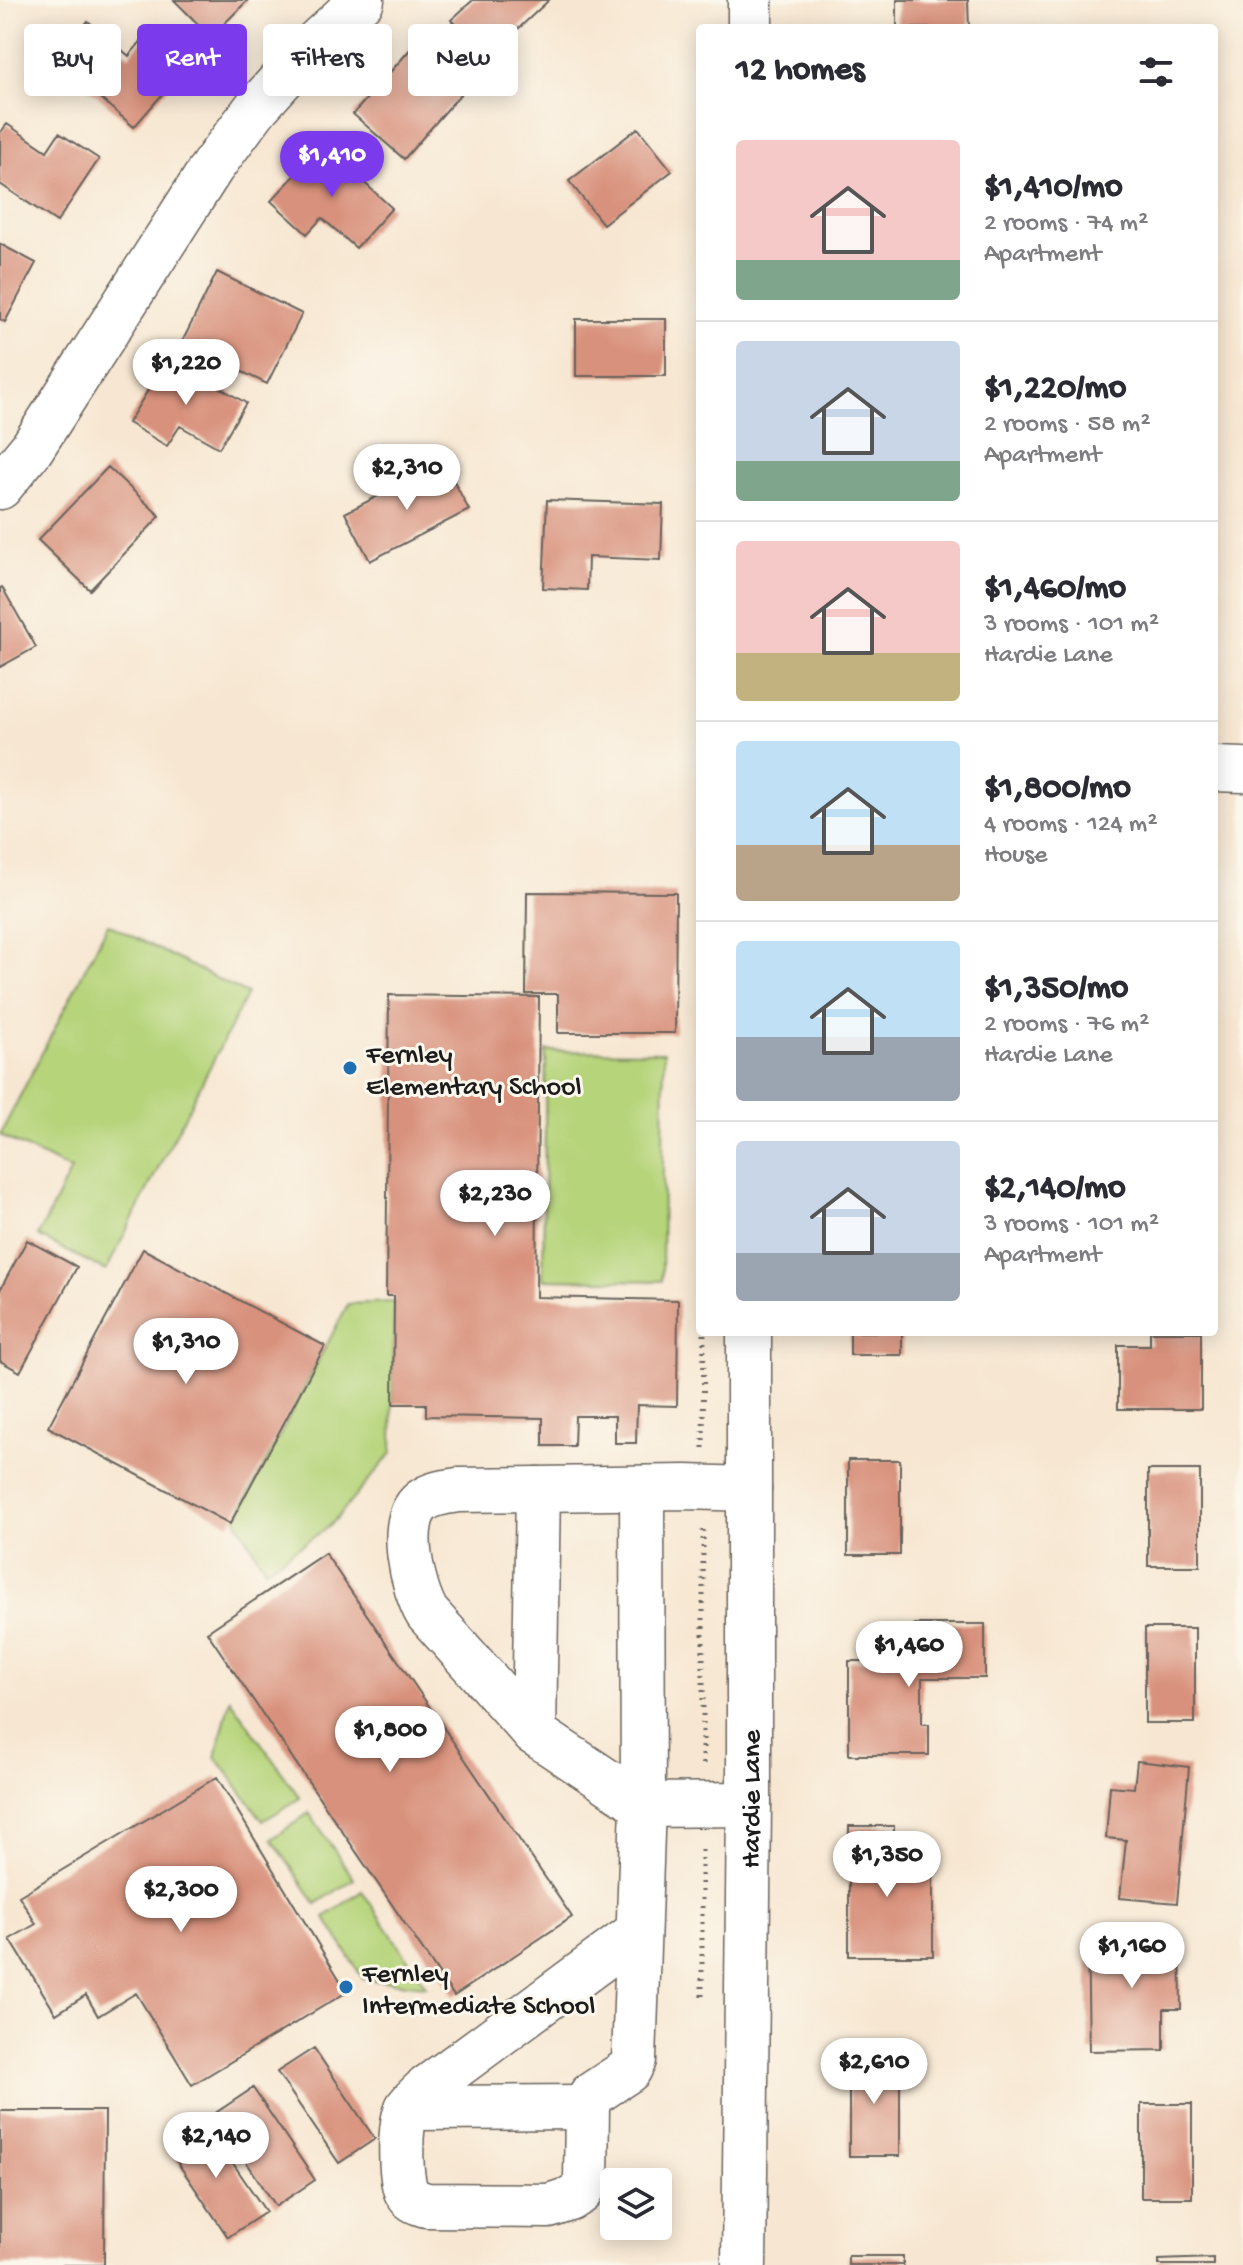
<!DOCTYPE html>
<html lang="en">
<head>
<meta charset="utf-8">
<style>
	body { margin:0; font-family:"Gochi Hand",sans-serif; background:#f2f2f3; color:#2b2b33; height:100vh; display:flex; flex-direction:column; font-size:30px; white-space:nowrap }
	* { box-sizing:border-box; margin:0 }
	p { font-size:26px; color:#7c7c81 }
	.icon { flex:none; width:44px; height:44px; fill:none; stroke:currentColor; stroke-width:2; stroke-linecap:round; stroke-linejoin:round }
	.map { position:relative; flex:1; overflow:hidden }
	.details { position:absolute; left:696px; top:24px; width:522px; height:1312px; display:flex; flex-direction:column; background:#fff; border-radius:8px; box-shadow:0 4px 20px #0003 }
	.details>* { flex:none }
	.banner { position:absolute; left:24px; top:24px; width:552px; height:72px; display:flex; gap:16px }
	.controls { position:absolute; left:600px; top:2168px; display:grid; gap:16px }
	.controls a { display:grid; place-items:center; width:72px; height:72px; border-radius:8px; background:#fff; box-shadow:0 4px 20px #0003; font-size:40px }
	.price { position:absolute; translate:-50% -68px; padding:0 18px; border-radius:28px; background:#fff; color:#222; font-size:26px; line-height:52px; filter:drop-shadow(0 2px 4px #0008) }
	.price::after { content:''; position:absolute; left:50%; top:48px; width:24px; height:18px; margin-left:-12px; background:inherit; clip-path:polygon(0 0,100% 0,50% 100%) }
	.price.on { background:#7c3aed; color:#fff }
	ul { padding:0; list-style:none }
	li { display:flex; align-items:center; gap:24px; height:200px; padding:0 40px }
	li+li { border-top:2px solid #e1e1e2 }
	li span { display:grid; place-items:center; flex:none; width:224px; height:160px; border-radius:8px; color:#555 }
	li>.icon { margin-inline-start:auto }
	span .icon { width:96px; height:96px; fill:#fffc; stroke-width:1 }
	li b { font-size:34px }
	h2 { display:flex; justify-content:space-between; align-items:center; height:96px; padding:0 40px; font-size:34px }
	.pill { padding:0 28px; border-radius:8px; background:#fff; box-shadow:0 4px 20px #0003; font-size:28px; line-height:72px }
	.pill.on { background:#7c3aed; color:#fff }
	.map>svg:first-child { display:block }
	.green { fill:#b6d47a; stroke:#69784b; stroke-width:2 }
	.building { fill:#d8917b }
	.lines { fill:none; stroke-linecap:round; stroke-linejoin:round }
	.minor-casing { stroke:#69635c; stroke-width:47 }
	.path { stroke:#69635c; stroke-width:5; stroke-dasharray:2 6; stroke-linecap:butt }
	.minor { stroke:#fff; stroke-width:44 }
	.poi-dot { fill:#1f6fb2; stroke:#fbf7ec; stroke-width:3 }
	.labels { text-anchor:middle; stroke-width:6; stroke-linejoin:round; paint-order:stroke }
	.poi-label { font-size:28px; fill:#1c1c1c; stroke:#fbf7ec; text-anchor:start }
	.street-label { font-size:28px; fill:#1c1c1c; stroke:#fbf7ec }
</style>
</head>
<body>
<div class="map">
<svg width="1243" height="2265" viewBox="0 0 1243 2265">
	<rect width="100%" height="100%" fill="#fbf7ec"/>
	<filter id="ink" filterUnits="userSpaceOnUse"><feTurbulence type="fractalNoise" baseFrequency=".0125" numOctaves="2"/><feDisplacementMap in="SourceGraphic" scale="16" xChannelSelector="R" yChannelSelector="G"/><feConvolveMatrix kernelMatrix="1 2 1 2 8 2 1 2 1" color-interpolation-filters="sRGB"/></filter>
	<filter id="wash" filterUnits="userSpaceOnUse"><feTurbulence type="fractalNoise" baseFrequency=".006" numOctaves="4" result="noise"/><feDisplacementMap in="SourceGraphic" scale="32" xChannelSelector="R" yChannelSelector="G"/><feGaussianBlur stdDeviation="1.8" result="paint"/><feColorMatrix in="noise" values="0 0 0 0 0 0 0 0 0 0 0 0 0 0 0 0 0 1.4 0 .05"/><feComposite in="paint" operator="in"/></filter>
	<g filter="url(#wash)">
		<rect width="100%" height="100%" fill="#f7e7d2"/>
		<path class="green" d="M108,924l139,70 -141,277 -68,-35 33,-66 -71,-35z
			M546,1051l118,1 -2,229 -119,-2z
			M394,1302l-2,151 -62,73 -65,43 -29,-50 112,-215z
			M230,1699l70,99 -37,23 -47,-64z
			M309,1813l45,66 -38,25 -44,-65z
			M362,1891l64,95 -63,-7 -38,-62z"/>
		<g id="blocks">
			<path class="building" d="M174,0h74l-37,37z
				M473,0h76l-62,58 -36,-38z
				M897,0h71l1,28h-72z
				M88,21l41,35 17,-21 39,33 -51,59 -79,-67z
				M415,44l51,44 -62,71 -51,-45z
				M7,124l40,27 12,-18 40,26 -42,63 -57,-38v-51z
				M638,128l34,43 -69,53 -34,-43z
				M323,145l69,63 -36,40 -34,-30 -15,16 -36,-33z
				M0,244l36,19 -31,59 -5,-3z
				M217,272l85,42 -35,70 -85,-42z
				M576,319h90v57h-90z
				M168,357l78,46 -27,45 -39,-22 -13,20 -39,-23z
				M444,462l25,48 -99,51 -25,-48z
				M108,467l52,49 -70,74 -52,-50z
				M547,500l116,4 -2,56 -73,-3 -1,33 -44,-2z
				M2,587l34,60 -36,20v-79z
				M527,892l149,1 -1,140h-117v-39h-32z
				M389,995l150,2 -3,300 142,3 -1,106 -40,-1 -1,38h-21v-27h-40l-1,30h-31v-28l-117,-2v-12h-33l1,-108h-8z
				M27,1240l50,27 -57,105 -20,-11v-71z
				M143,1249l182,97 -95,178 -182,-97z
				M850,1332h52v23h-52z
				M1150,1332h51v77h-83v-64h32z
				M848,1460h52v95h-52z
				M1148,1470h52v96h-52z
				M325,1553l247,364 -118,79 -247,-364z
				M915,1624h70v54h-63v46h7v31h-80v-94h66z
				M1145,1628h50v95h-50z
				M1137,1761l52,6 -12,136 -57,-5 6,-58 -20,-2 4,-52 24,2z
				M217,1777l130,215 -155,93 -56,-92 -38,23 -12,-21 -30,19 -46,-75 26,-15 -17,-28z
				M849,1826h45v42h39v88h-84z
				M1087,1934h93l1,75h-17v41l-75,1z
				M314,2048l61,91 -36,24 -62,-91z
				M849,2057h51v99h-51z
				M253,2088l62,92 -39,26 -62,-92z
				M1141,2104h51v94h-51z
				M0,2111h105l-1,154h-104z
				M205,2122l61,90 -38,25 -61,-90z
				M848,2256h55v9h-55z
				M1213,2258v7h-54v-5z"/>
		</g>
	</g>
	<g filter="url(#ink)">
		<use href="#blocks" fill-opacity="0" stroke="#69635c" stroke-width="2"/>
		<g class="lines">
			<defs>
				<g id="minor">
					<path d="M750,0v28"/>
					<path d="M0,487l32,-39 180,-281 44,-59 55,-61 51,-47"/>
					<path d="M1214,769l29,1"/>
					<path d="M642,1488l1,317 106,-1"/>
					<path d="M534,1733l4,-244"/>
					<path d="M638,1932l-214,158c-6,6 -14,12 -17,19 -8,15 -7,66 -1,82 4,9 11,11 20,14l123,1 21,-7 11,-7 5,-11 1,-74 4,-12 38,-25 5,-10 9,-255 -109,-72 -107,-120c-14,-24 -31,-92 -5,-112 10,-8 23,-9 36,-11l228,-3 63,2"/>
					<path d="M407,2108l180,-1"/>
					<path id="s1" d="M744,2265l5,-461v-472"/>
				</g>
			</defs>
			<use href="#minor" class="minor-casing"/>
			<path class="path" d="M703,1448l1,-116
				M703,1764v-238
				M702,1996v-150"/>
			<use href="#minor" class="minor"/>
		</g>
	</g>
	<g class="poi-dot">
		<circle cx="350" cy="1068" r="8"/>
		<circle cx="346" cy="1987" r="8"/>
	</g>
	<g class="labels">
		<g class="poi-label">
			<text x="366" y="1062">Fernley<tspan x="366" dy="32">Elementary School</tspan></text>
			<text x="362" y="1981">Fernley<tspan x="362" dy="32">Intermediate School</tspan></text>
		</g>
		<g class="street-label">
			<text dy="10" stroke="none"><textPath href="#s1" startOffset="466">Hardie Lane</textPath></text>
		</g>
	</g>
</svg>
<div class="controls">
<a><svg class="icon" aria-label="layers" viewBox="0 0 24 24"><path d="M12 4l9 5-9 5-9-5zM3 14l9 5 9-5"/></svg></a>
</div>
<b class="price on" style="left:332px;top:199px">$1,410</b>
<b class="price" style="left:186px;top:407px">$1,220</b>
<b class="price" style="left:407px;top:512px">$2,310</b>
<b class="price" style="left:495px;top:1238px">$2,230</b>
<b class="price" style="left:186px;top:1386px">$1,310</b>
<b class="price" style="left:909px;top:1689px">$1,460</b>
<b class="price" style="left:390px;top:1774px">$1,800</b>
<b class="price" style="left:887px;top:1899px">$1,350</b>
<b class="price" style="left:181px;top:1934px">$2,300</b>
<b class="price" style="left:1132px;top:1990px">$1,160</b>
<b class="price" style="left:874px;top:2106px">$2,610</b>
<b class="price" style="left:216px;top:2180px">$2,140</b>
<div class="banner">
<a class="pill">Buy</a>
<a class="pill on">Rent</a>
<a class="pill">Filters</a>
<a class="pill">New</a>
</div>
<section class="details">
<h2>12 homes<svg class="icon" aria-label="filters" viewBox="0 0 24 24"><path d="M4 7h16M4 17h16"/><circle cx="9" cy="7" r="2"/><circle cx="15" cy="17" r="2"/></svg></h2>
<ul>
<li><span style="background:linear-gradient(#f6c9c9 75%,#7fa58c 0)"><svg class="icon" aria-label="home" viewBox="0 0 24 24"><path d="M3 11l9-7 9 7M6 9v11h12V9"/></svg></span><div><b>$1,410/mo</b><p>2 rooms · 74 m²</p><p>Apartment</p></div></li>
<li><span style="background:linear-gradient(#c9d6e8 75%,#7fa58c 0)"><svg class="icon" aria-label="home" viewBox="0 0 24 24"><path d="M3 11l9-7 9 7M6 9v11h12V9"/></svg></span><div><b>$1,220/mo</b><p>2 rooms · 58 m²</p><p>Apartment</p></div></li>
<li><span style="background:linear-gradient(#f6c9c9 70%,#c2b280 0)"><svg class="icon" aria-label="home" viewBox="0 0 24 24"><path d="M3 11l9-7 9 7M6 9v11h12V9"/></svg></span><div><b>$1,460/mo</b><p>3 rooms · 101 m²</p><p>Hardie Lane</p></div></li>
<li><span style="background:linear-gradient(#bfe0f5 65%,#b9a48a 0)"><svg class="icon" aria-label="home" viewBox="0 0 24 24"><path d="M3 11l9-7 9 7M6 9v11h12V9"/></svg></span><div><b>$1,800/mo</b><p>4 rooms · 124 m²</p><p>House</p></div></li>
<li><span style="background:linear-gradient(#bfe0f5 60%,#9aa5b1 0)"><svg class="icon" aria-label="home" viewBox="0 0 24 24"><path d="M3 11l9-7 9 7M6 9v11h12V9"/></svg></span><div><b>$1,350/mo</b><p>2 rooms · 76 m²</p><p>Hardie Lane</p></div></li>
<li><span style="background:linear-gradient(#c9d6e8 70%,#9aa5b1 0)"><svg class="icon" aria-label="home" viewBox="0 0 24 24"><path d="M3 11l9-7 9 7M6 9v11h12V9"/></svg></span><div><b>$2,140/mo</b><p>3 rooms · 101 m²</p><p>Apartment</p></div></li>
</ul>
</section>
</div>
</body>
</html>
